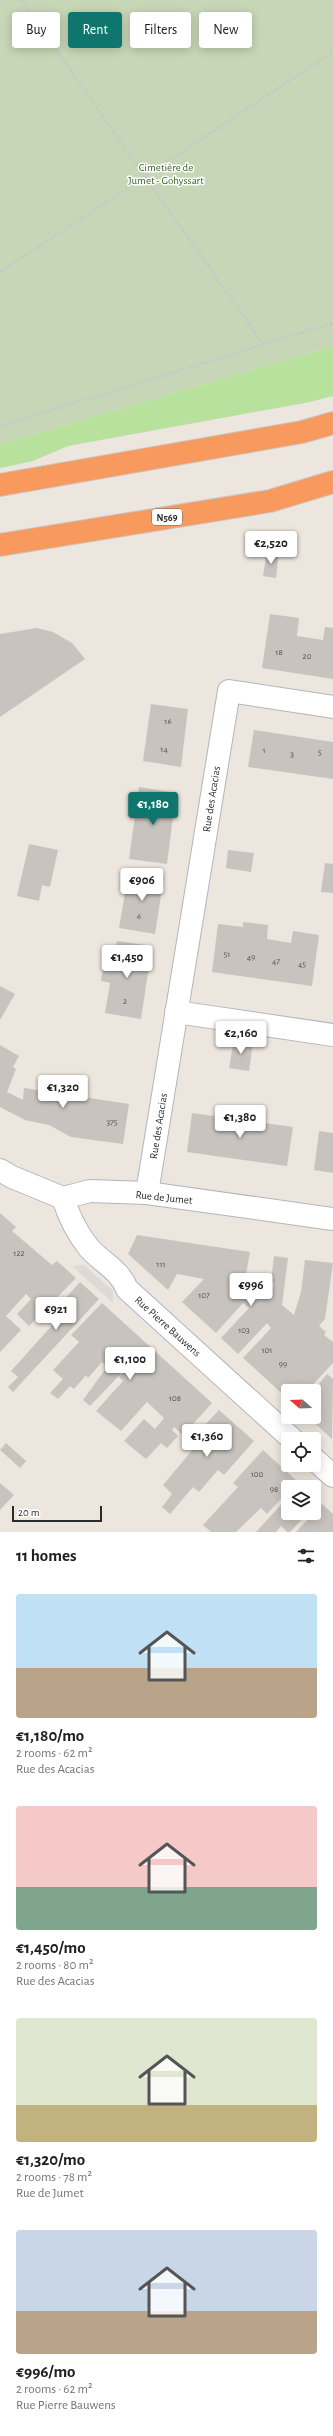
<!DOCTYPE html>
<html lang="en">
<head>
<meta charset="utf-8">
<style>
	body { margin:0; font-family:"Alegreya Sans",sans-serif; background:#f6f6f6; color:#202124; height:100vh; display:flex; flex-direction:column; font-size:15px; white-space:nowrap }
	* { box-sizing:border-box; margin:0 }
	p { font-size:13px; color:#757577 }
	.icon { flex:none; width:22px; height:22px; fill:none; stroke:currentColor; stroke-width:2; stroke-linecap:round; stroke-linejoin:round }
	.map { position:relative; height:1532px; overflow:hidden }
	.side { display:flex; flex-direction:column; background:#fff; flex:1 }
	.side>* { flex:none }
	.hud { position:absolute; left:12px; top:12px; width:309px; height:36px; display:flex; gap:8px }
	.needle { width:26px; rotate:289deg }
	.fabs { position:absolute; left:281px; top:1384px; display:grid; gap:8px }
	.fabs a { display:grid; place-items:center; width:40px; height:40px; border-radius:4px; background:#fff; box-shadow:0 2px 10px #0003; font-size:20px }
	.scale { position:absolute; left:12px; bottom:10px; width:90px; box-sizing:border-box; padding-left:4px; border:2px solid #2b2b2b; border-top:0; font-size:11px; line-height:14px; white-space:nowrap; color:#2b2b2b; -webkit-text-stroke:3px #fff; paint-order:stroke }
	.price { position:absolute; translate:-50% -34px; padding:0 9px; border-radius:4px; background:#fff; color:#222; font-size:13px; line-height:26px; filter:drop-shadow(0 1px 2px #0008) }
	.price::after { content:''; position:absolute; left:50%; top:24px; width:12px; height:9px; margin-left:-6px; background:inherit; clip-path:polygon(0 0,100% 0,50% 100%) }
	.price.active { background:#0f766e; color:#fff }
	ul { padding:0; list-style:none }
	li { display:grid; align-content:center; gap:8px; height:212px; padding:0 16px }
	li span { display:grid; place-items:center; height:124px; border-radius:4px; color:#555 }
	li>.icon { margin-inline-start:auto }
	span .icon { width:72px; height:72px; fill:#fffc; stroke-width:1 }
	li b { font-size:17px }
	h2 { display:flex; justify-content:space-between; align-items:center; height:48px; padding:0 16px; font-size:17px }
	.pill { padding:0 14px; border-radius:4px; background:#fff; box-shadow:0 2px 10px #0003; font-size:14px; line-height:36px }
	.pill.active { background:#0f766e; color:#fff }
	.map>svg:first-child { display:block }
	.green { fill:#b7e19d }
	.cemetery { fill:#c7d6b6 }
	.plaza { fill:#ddd9d5 }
	.building { fill:#c8c3be }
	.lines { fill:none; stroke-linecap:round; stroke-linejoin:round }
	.street-casing { stroke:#b2b5be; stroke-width:24 }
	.secondary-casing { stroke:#b2b5be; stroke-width:24 }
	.highway-casing { stroke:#c8c8c8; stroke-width:24 }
	.path { stroke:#c8c8c8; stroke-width:2.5; stroke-dasharray:3 2; stroke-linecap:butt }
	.street { stroke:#fff; stroke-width:22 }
	.secondary { stroke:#fff; stroke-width:22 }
	.highway { stroke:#f8995e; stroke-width:22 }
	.labels { text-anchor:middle; stroke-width:3; stroke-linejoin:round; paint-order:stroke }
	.number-label { font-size:9px; fill:#525150 }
	.shield { fill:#fff; stroke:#6b6b6b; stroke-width:1 }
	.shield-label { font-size:10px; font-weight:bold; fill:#2b2b2b }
	.park-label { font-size:11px; fill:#30671d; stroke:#fff }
	.street-label { font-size:11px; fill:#2b2b2b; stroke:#fff }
</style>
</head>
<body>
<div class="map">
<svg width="333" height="1532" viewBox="0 0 333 1532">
	<rect width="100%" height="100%" fill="#ede6de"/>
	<path class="green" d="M333,346v50l-23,6 -242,44 -35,15 -33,7v-24z"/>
	<path class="cemetery" d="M0,0h333v346l-333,98z"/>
	<path class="plaza" d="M84,1265l29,26v12l-41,-37z"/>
	<path class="building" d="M267,551l12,2 -3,25 -13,-2z
		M270,614l29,4 -2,18 26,4 2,-13 8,1v51l-71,-11z
		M37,628l16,4 19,11 13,16 -85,58v-83z
		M151,704l37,5 -7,58 -38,-6z
		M254,730l79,12v37l-85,-12z
		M139,787l37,6 -9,71 -38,-5z
		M29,844l29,6 -8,37 -8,-2 -3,16 -22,-5z
		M228,850l26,3 -3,19 -25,-4z
		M325,863l8,1v29l-12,-1z
		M129,870l35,6 -9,58 -36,-6z
		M243,922l25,3 -1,14 24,4 2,-12 26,4 -7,51 -100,-14 6,-48 25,3z
		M117,941l35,5 -11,73 -36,-6 5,-30 -9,-2 4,-27h10z
		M0,986l15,8 -15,26z
		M234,1039l19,3 -4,29 -20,-3z
		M0,1045l19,11 -6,11 3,2 -9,23 16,8 1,-12 105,16 -6,40 -52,-7 -22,-12 -24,-5 -25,-13z
		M192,1113l101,14 -6,39 -100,-14z
		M319,1131l14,2v40l-19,-3z
		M0,1213l16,14 -4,4 40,34 5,-4 19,17 -47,48 -12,-12 14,-15 -5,-5 -20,22 15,14 -21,22z
		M137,1235l113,17 -5,28 11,10 3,-4 13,12 2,-15 -3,-1 3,-26 14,2 -6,47 12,10 7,-23 4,-32 28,3 -8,56 -6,7 7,6 -2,3 9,7v21l-26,28h-19v8l-45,-41 28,-30 -4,-5 -29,31 -17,-16 28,-30 -6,-5 -27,30 -34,-31 22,-23 -27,-5 -9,16 -40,-36z
		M80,1282l19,17 -86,93 -5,-5 10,-10 -7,-6 45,-50 -6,-6z
		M102,1303l110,100 -29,32 -9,-8 -2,3 6,6 -11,12 -6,-5 -15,16 -22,-18 20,-22 11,10 9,-11 -17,-16 -26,29 -25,-20 27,-30 -4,-4 18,-20 -47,49 -7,-6 24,-33 -5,-5 -14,16 -2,-3 -12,14 -4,-3 -12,13 -8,-6 13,-14 -10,-9 26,-28 -8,-7z
		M327,1374l6,5 -1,60 -24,-22h6l-1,-26z
		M219,1410l35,31 -30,34 -6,-5 -19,22 -6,-5 -23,27 -8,-7 10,-13 -9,-9 31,-37 -6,-5z
		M6,1443l20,18 -6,7 -20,-18z
		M263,1450l34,31 -5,6h-4v4l-21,23 -6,-6 -25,24h-25l-8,-7 35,-38 -5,-4z
		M0,1483l14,12 -14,15z
		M314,1496l5,5 -5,5z
		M288,1497v16h20l-18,19h-3l-6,-6 -5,6h-20z
		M322,1504l11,10v18h-37z"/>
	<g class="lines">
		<defs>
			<path id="street" d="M176,1012l157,23
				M147,1193l82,-502 104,16
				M63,1198c6,19 13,34 26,50 12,14 31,22 38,41l165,150
				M314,1459l19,17"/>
			<path id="secondary" d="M0,1170l12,7 51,21 27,-7 57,2 186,26"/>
			<path id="highway" d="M0,485l302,-53 31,-9
				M0,545l270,-44 63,-19"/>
		</defs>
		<use href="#street" class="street-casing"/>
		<use href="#secondary" class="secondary-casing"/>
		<use href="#highway" class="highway-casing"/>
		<path class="path" d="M21,0l242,344
			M0,272l333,-220
			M0,426l333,-103"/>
		<use href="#street" class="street"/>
		<use href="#secondary" class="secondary"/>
		<use href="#highway" class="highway"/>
	</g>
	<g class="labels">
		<g class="number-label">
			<text x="279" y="655">18</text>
			<text x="307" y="659">20</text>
			<text x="168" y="724">16</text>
			<text x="164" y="752">14</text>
			<text x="264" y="753">1</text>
			<text x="320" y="755">5</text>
			<text x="292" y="757">3</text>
			<text x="139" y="919">6</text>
			<text x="227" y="957">51</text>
			<text x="251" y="960">49</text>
			<text x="276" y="964">47</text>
			<text x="302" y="967">45</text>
			<text x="125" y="1004">2</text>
			<text x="112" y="1125">375</text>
			<text x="19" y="1256">122</text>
			<text x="161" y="1267">111</text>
			<text x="204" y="1298">107</text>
			<text x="244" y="1333">103</text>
			<text x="267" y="1353">101</text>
			<text x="283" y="1367">99</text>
			<text x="175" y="1401">108</text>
			<text x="257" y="1477">100</text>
			<text x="274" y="1492">98</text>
		</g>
		<rect class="shield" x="152" y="509" width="30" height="16" rx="3"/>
		<g class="shield-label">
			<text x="167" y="521">N569</text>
		</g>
		<g class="park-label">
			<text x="166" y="171">Cimetière de<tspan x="166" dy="13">Jumet - Gohyssart</tspan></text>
		</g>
		<g class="street-label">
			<text transform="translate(211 799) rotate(-81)" y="4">Rue des Acacias</text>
			<text transform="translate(158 1126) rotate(-81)" y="4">Rue des Acacias</text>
			<text transform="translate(164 1197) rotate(6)" y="4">Rue de Jumet</text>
			<text transform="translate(168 1326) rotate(42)" y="4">Rue Pierre Bauwens</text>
		</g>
	</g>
</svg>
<div class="fabs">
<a><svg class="needle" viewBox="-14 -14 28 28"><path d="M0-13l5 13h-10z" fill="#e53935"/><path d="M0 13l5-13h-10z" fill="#757577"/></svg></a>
<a><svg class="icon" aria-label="locate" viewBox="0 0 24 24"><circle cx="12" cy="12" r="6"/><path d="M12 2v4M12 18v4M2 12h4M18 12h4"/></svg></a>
<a><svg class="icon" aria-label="layers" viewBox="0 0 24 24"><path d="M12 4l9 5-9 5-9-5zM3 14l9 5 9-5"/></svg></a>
</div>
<div class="scale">20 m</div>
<b class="price" style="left:271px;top:565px">€2,520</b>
<b class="price active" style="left:153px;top:826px">€1,180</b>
<b class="price" style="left:142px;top:902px">€906</b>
<b class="price" style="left:127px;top:979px">€1,450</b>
<b class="price" style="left:241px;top:1055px">€2,160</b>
<b class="price" style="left:63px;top:1109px">€1,320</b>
<b class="price" style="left:240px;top:1139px">€1,380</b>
<b class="price" style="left:251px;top:1307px">€996</b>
<b class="price" style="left:56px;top:1331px">€921</b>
<b class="price" style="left:130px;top:1381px">€1,100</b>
<b class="price" style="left:207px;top:1458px">€1,360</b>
<div class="hud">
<a class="pill">Buy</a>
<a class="pill active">Rent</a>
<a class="pill">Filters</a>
<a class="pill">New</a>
</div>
</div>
<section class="side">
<h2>11 homes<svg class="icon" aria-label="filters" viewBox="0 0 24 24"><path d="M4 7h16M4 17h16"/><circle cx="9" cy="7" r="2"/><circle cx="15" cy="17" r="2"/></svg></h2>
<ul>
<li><span style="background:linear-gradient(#bfe0f5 60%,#b9a48a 0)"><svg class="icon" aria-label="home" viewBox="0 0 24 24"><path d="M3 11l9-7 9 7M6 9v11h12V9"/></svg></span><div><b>€1,180/mo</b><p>2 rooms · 62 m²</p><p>Rue des Acacias</p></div></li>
<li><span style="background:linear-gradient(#f6c9c9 65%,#7fa58c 0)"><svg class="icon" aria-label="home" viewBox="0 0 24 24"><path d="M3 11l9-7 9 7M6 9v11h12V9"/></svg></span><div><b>€1,450/mo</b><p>2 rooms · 80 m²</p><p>Rue des Acacias</p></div></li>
<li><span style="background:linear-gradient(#dfe7d0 70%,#c2b280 0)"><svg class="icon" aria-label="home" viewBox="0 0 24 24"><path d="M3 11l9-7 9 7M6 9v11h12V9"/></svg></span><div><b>€1,320/mo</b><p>2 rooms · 78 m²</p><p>Rue de Jumet</p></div></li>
<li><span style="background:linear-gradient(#c9d6e8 65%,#b9a48a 0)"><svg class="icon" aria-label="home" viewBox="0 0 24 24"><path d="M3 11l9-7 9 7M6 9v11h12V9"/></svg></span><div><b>€996/mo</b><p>2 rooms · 62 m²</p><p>Rue Pierre Bauwens</p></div></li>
</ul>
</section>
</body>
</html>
